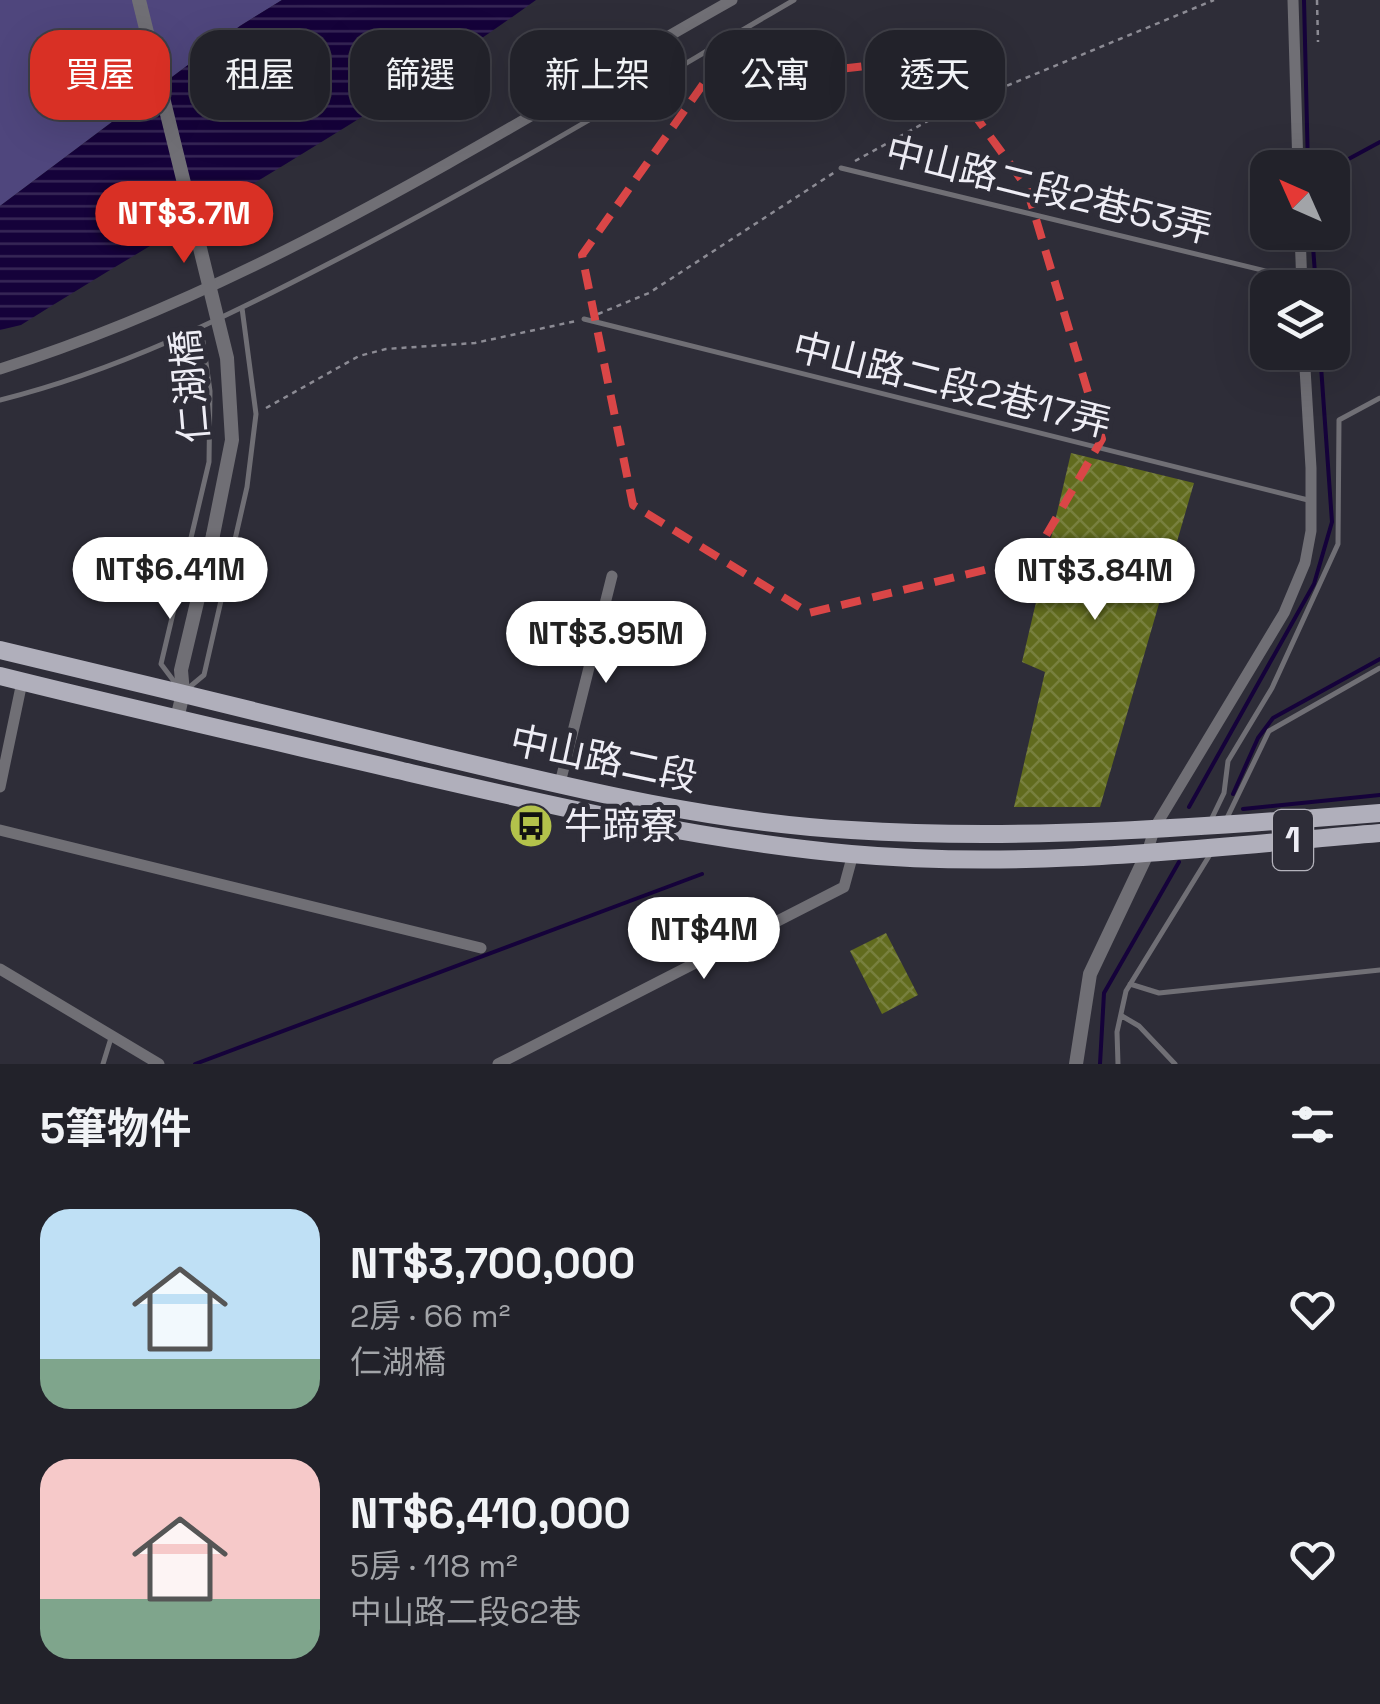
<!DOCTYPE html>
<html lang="zh-TW">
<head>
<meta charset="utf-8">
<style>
	body { margin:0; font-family:"Space Grotesk","Noto Sans TC",sans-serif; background:#2e2f36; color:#f1f3f6; height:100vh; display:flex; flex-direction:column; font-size:38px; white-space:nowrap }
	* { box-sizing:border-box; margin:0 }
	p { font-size:32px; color:#a2a4a8 }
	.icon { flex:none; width:55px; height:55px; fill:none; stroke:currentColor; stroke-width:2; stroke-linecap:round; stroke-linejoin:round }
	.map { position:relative; height:1064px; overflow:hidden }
	.sheet { display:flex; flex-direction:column; background:#22222a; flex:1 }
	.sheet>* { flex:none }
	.top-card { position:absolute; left:30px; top:30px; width:1320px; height:90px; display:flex; gap:20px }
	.needle { width:65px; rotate:315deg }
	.fabs { position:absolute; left:1250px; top:150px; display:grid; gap:20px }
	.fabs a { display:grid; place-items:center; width:100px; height:100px; border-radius:20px; background:#22222a; box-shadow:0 10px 40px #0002,0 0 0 2px #3f3f47; font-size:50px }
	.price { position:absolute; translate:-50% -85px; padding:0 22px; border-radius:35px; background:#fff; color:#222; font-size:32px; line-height:65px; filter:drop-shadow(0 2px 5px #0008) }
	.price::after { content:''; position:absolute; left:50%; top:60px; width:30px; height:22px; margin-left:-15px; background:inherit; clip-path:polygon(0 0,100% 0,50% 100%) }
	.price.current { background:#d93025; color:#fff }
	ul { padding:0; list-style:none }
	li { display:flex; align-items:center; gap:30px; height:250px; padding:0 40px }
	li span { display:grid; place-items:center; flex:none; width:280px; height:200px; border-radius:30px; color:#555 }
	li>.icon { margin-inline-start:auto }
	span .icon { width:120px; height:120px; fill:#fffc; stroke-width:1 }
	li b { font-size:42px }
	h2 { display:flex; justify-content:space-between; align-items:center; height:120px; padding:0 40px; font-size:42px }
	.chip { padding:0 35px; border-radius:30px; background:#22222a; box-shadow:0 10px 40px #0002,0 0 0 2px #3f3f47; font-size:35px; line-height:90px }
	.chip.current { background:#d93025; color:#fff }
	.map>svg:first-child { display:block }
	.grass { fill:#4f467d }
	.water { fill:url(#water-rules) }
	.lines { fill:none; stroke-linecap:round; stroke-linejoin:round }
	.stream { stroke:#15023a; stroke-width:4 }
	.building { fill:url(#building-cross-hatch) }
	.path { stroke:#8c8b94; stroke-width:2.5; stroke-dasharray:5 5; stroke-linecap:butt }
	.service { stroke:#706f75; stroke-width:5 }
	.minor { stroke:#706f75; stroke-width:11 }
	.tertiary { stroke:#706f75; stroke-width:14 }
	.primary { stroke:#b0afbb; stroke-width:18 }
	.tertiary-bridge { stroke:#706f75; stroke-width:14 }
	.marked { fill:none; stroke:#da4647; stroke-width:8; stroke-dasharray:20 12; stroke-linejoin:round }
	.labels { text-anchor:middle; stroke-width:10; stroke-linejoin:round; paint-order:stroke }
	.shield { fill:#2e2d38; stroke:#b4b3bc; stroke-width:2.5 }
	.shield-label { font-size:35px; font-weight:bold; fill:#eeedf5 }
	.street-label { font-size:38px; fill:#eeedf5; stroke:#2e2d38 }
	.poi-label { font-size:38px; fill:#eeedf5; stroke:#2e2d38; text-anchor:start }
</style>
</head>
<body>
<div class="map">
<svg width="1380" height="1064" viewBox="0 0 1380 1064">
	<defs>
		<pattern id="water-rules" width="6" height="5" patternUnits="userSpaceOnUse" patternTransform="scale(2.5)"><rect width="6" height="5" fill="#15023a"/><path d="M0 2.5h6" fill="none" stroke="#372757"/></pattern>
		<pattern id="building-cross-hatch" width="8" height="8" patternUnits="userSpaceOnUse" patternTransform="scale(2.5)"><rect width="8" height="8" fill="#616b1e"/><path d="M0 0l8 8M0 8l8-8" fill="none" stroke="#78803f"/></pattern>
	</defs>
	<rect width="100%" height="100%" fill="#2e2d38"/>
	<path class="grass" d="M0,0h282l-42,26 -240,180z"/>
	<path class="water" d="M282,0h254c-164,119 -343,217 -515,325l-21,5v-124l240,-180z"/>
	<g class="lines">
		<path class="stream" d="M1304,0l4,168
			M1332,168l48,-26
			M1312,232l4,56
			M1233,794l25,-56 15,-20 107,-59
			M1189,807l125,-223 18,-62 -12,-170
			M1243,809l137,-14
			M195,1064l507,-190
			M1100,1064l4,-71 75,-131"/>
	</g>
	<path class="building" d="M1071,453l123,30 -94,324h-86l31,-135 -23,-10z
		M886,933l32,62 -36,19 -32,-63z"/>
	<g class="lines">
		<path class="path" d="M1317,0l1,42
			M855,161l91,-50 268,-111
			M598,314l51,-21 186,-121
			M266,408l93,-52 27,-7 89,-6 101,-22"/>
		<path class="service" d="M841,168l458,111
			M584,319l724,181
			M0,400c117,-29 224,-82 330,-137 158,-81 311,-174 464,-263
			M179,688l-18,-24 48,-202 1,-71 -9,-64
			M186,690l18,-15 43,-188 9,-73 -14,-106
			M1211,820l13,-27 4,-32 44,-73 66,-144 1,-124 41,-22
			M1226,820l43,-89 111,-63
			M1130,984l29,9 221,-23
			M1122,1016l17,10 36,38
			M103,1064l8,-26
			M1118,1064l-1,-32 9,-41 85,-138"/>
		<path class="minor" d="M1293,0l5,168
			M1300,232l2,56
			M0,369c262,-83 494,-235 732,-369
			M0,787l22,-105
			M559,787l53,-211
			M0,830l481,118
			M1146,856l9,-29 129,-214 21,-50 6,-32v-63l-7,-116
			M0,969l159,95
			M498,1064l346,-177 9,-33"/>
		<path class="tertiary" d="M177,719l6,-26 -2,-23 32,-135
			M1076,1064l14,-90 56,-118"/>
		<path class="primary" d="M0,650c145,34 289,70 434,105 138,33 275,67 417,75 175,11 354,-3 529,-17
			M0,676c132,33 265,63 398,94 151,35 299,70 453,84 178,16 352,-6 529,-21"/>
		<path class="tertiary-bridge" d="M139,0l88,358 5,82 -19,95"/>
	</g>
	<path class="marked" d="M934,59l92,127 76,253 -69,119 -224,55 -176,-108 -51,-250 122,-172z"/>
	<defs>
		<symbol id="bus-disc" viewBox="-11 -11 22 22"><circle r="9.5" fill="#b3c24b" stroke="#2e2d38"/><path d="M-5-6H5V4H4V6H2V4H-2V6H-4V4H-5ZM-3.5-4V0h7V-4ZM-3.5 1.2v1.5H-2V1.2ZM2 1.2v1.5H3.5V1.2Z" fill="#111"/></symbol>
	</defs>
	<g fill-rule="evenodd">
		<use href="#bus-disc" x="506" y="801" width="50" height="50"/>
	</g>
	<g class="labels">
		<rect class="shield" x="1273" y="810" width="40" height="60" rx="8"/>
		<g class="shield-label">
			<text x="1293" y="852">1</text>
		</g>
		<g class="street-label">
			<text transform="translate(1049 190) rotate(14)" y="13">中山路二段2巷53弄</text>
			<text transform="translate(952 385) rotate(14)" y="13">中山路二段2巷17弄</text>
			<text transform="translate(190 386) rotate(-95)" y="13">仁湖橋</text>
			<text transform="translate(604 759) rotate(12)" y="13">中山路二段</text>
		</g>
		<g class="poi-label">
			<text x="564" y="839">牛蹄寮</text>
		</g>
	</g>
</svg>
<div class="fabs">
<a><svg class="needle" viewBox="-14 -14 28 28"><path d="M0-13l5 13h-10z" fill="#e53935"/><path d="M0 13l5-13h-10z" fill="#a2a4a8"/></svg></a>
<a><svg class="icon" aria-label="layers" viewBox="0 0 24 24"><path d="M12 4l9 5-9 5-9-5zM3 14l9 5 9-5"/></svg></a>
</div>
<b class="price current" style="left:184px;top:266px">NT$3.7M</b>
<b class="price" style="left:170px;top:622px">NT$6.41M</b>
<b class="price" style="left:1095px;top:623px">NT$3.84M</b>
<b class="price" style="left:606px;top:686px">NT$3.95M</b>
<b class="price" style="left:704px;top:982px">NT$4M</b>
<div class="top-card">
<a class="chip current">買屋</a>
<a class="chip">租屋</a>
<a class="chip">篩選</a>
<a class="chip">新上架</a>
<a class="chip">公寓</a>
<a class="chip">透天</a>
</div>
</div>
<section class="sheet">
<h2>5筆物件<svg class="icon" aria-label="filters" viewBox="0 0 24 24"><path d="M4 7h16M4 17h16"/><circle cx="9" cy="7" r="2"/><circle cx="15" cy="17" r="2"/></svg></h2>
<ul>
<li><span style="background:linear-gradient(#bfe0f5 75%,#7fa58c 0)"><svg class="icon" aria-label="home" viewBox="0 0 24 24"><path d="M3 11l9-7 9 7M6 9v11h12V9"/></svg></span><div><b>NT$3,700,000</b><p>2房 · 66 m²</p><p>仁湖橋</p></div><svg class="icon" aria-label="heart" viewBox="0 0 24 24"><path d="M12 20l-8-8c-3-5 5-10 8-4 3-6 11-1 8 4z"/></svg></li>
<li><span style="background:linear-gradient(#f6c9c9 70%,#7fa58c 0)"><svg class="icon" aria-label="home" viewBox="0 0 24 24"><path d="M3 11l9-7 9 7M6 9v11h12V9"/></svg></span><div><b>NT$6,410,000</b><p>5房 · 118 m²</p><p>中山路二段62巷</p></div><svg class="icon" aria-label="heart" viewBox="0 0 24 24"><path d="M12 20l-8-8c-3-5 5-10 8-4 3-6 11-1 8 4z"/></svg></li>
</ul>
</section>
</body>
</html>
